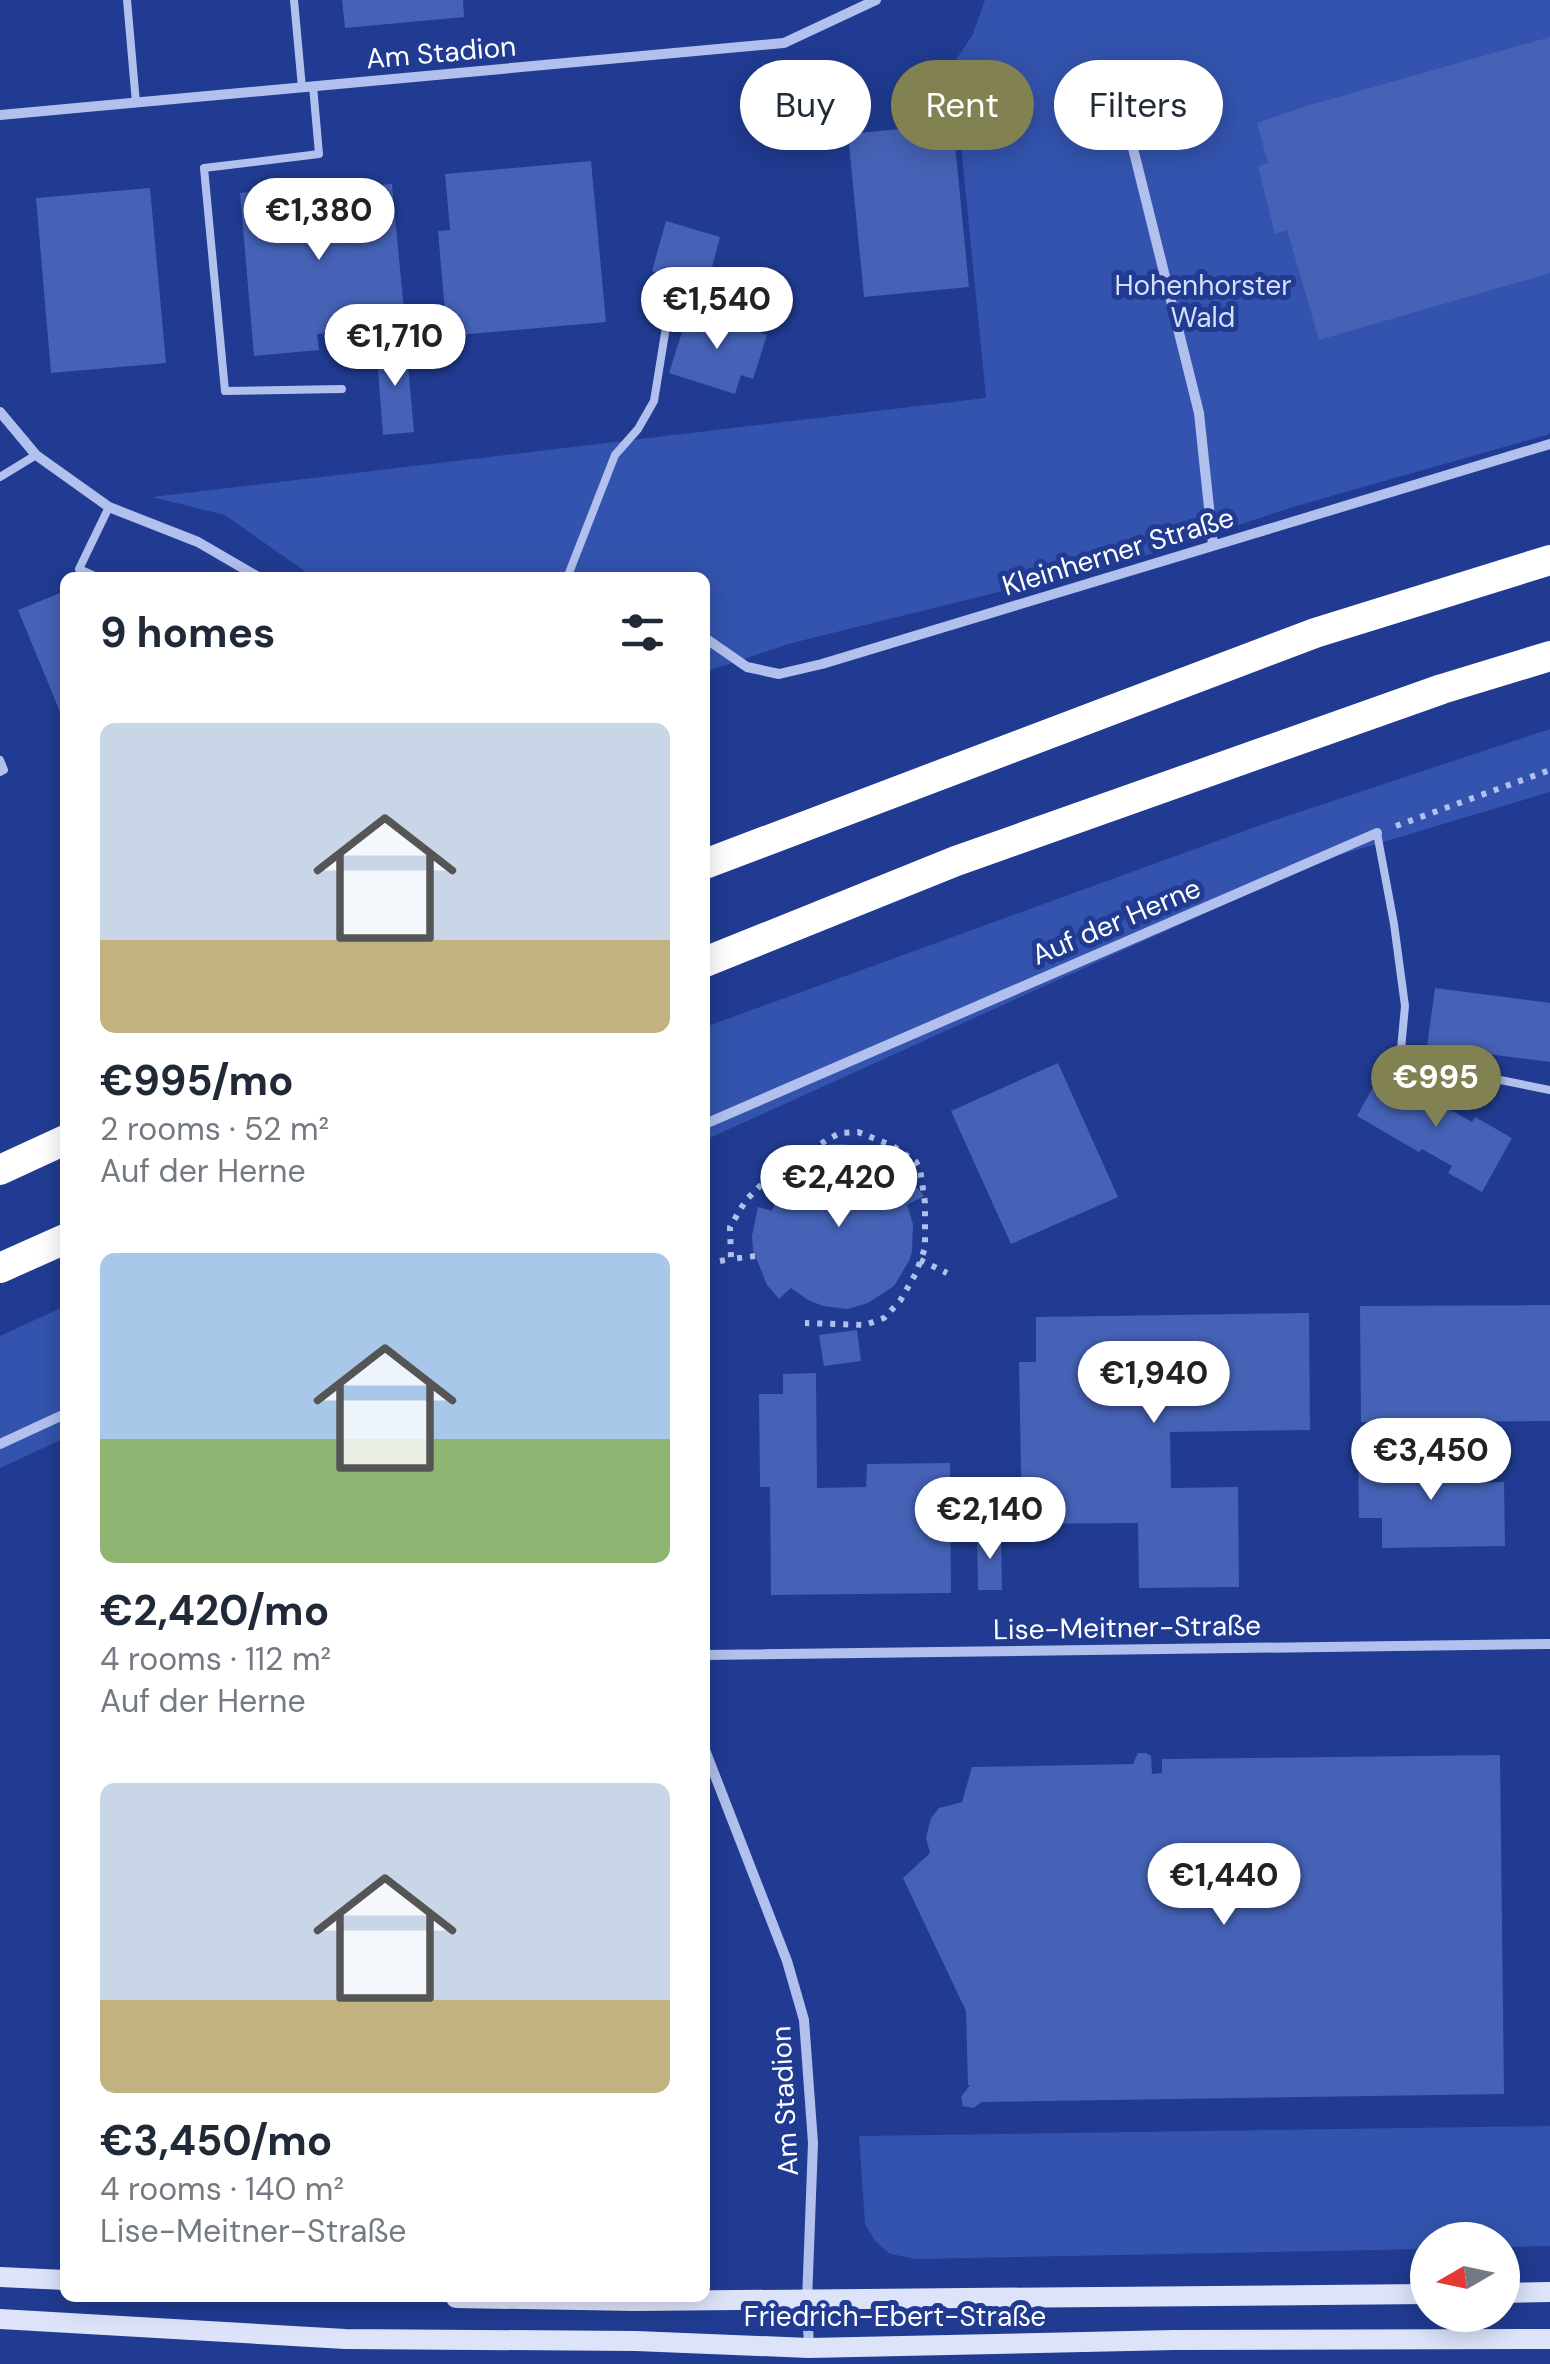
<!DOCTYPE html>
<html lang="en">
<head>
<meta charset="utf-8">
<style>
	body { margin:0; font-family:"DM Sans",sans-serif; background:#f6f6f7; color:#1f2937; height:100vh; display:flex; flex-direction:column; font-size:38px; white-space:nowrap }
	* { box-sizing:border-box; margin:0 }
	p { font-size:32px; color:#747a83 }
	.icon { flex:none; width:55px; height:55px; fill:none; stroke:currentColor; stroke-width:2; stroke-linecap:round; stroke-linejoin:round }
	.map { position:relative; flex:1; overflow:hidden }
	.details { position:absolute; left:60px; top:572px; width:650px; height:1730px; display:flex; flex-direction:column; background:#fff; border-radius:15px; box-shadow:0 5px 25px #0003 }
	.details>* { flex:none }
	.top-card { position:absolute; left:740px; top:60px; width:660px; height:90px; display:flex; gap:20px }
	.needle { width:65px; rotate:261deg }
	.tools { position:absolute; left:1410px; top:2222px; display:grid; gap:20px }
	.tools a { display:grid; place-items:center; width:110px; height:110px; border-radius:50%; background:#fff; box-shadow:0 5px 25px #0003; font-size:50px }
	.price { position:absolute; translate:-50% -85px; padding:0 22px; border-radius:35px; background:#fff; color:#222; font-size:32px; line-height:65px; filter:drop-shadow(0 2px 5px #0008) }
	.price::after { content:''; position:absolute; left:50%; top:60px; width:30px; height:22px; margin-left:-15px; background:inherit; clip-path:polygon(0 0,100% 0,50% 100%) }
	.price.current { background:#828151; color:#fff }
	ul { padding:0; list-style:none }
	li { display:grid; align-content:center; gap:20px; height:530px; padding:0 40px }
	li span { display:grid; place-items:center; height:310px; border-radius:15px; color:#555 }
	li>.icon { margin-inline-start:auto }
	span .icon { width:180px; height:180px; fill:#fffc; stroke-width:1 }
	li b { font-size:42px }
	h2 { display:flex; justify-content:space-between; align-items:center; height:120px; padding:0 40px; font-size:42px }
	.pill { padding:0 35px; border-radius:45px; background:#fff; box-shadow:0 5px 25px #0003; font-size:35px; line-height:90px }
	.pill.current { background:#828151; color:#fff }
	.map>svg:first-child { display:block }
	.green { fill:#3353ae }
	.building { fill:#4562b6 }
	.lines { fill:none; stroke-linecap:round; stroke-linejoin:round }
	.path { stroke:#b1c0ed; stroke-width:6; stroke-dasharray:5 8; stroke-linecap:butt }
	.service { stroke:#b1c0ed; stroke-width:8 }
	.minor { stroke:#b1c0ed; stroke-width:10 }
	.secondary { stroke:#dde4fa; stroke-width:20 }
	.motorway { stroke:#fff; stroke-width:30 }
	.labels { text-anchor:middle; stroke-width:10; stroke-linejoin:round; paint-order:stroke }
	.street-label { font-size:28px; fill:#fff; stroke:#203b91 }
	.park-label { font-size:28px; fill:#d6dff9; stroke:#203b91 }
</style>
</head>
<body>
<div class="map">
<svg width="1550" height="2364" viewBox="0 0 1550 2364">
	<rect width="100%" height="100%" fill="#203b91"/>
	<path class="green" d="M985,0h565v434l-257,73 -152,50 -349,86 -87,29v-94l-392,-1 -88,-62 -73,-18 834,-99 -33,-334 19,-28z
		M1550,729v63l-227,68 -618,280v-113l570,-207z
		M65,1306v132l-65,30v-132z
		M1550,2126v120l-47,1 -1,-7h-74l-1,9 -511,10 -26,-5 -15,-13 -10,-17 -6,-88z"/>
	<path class="building" d="M342,0h121l1,17 -119,11z
		M1550,37v236l-231,67 -32,-110 -12,4 -17,-68 10,-3 -11,-40 50,-17z
		M953,124l16,163 -105,10 -16,-163z
		M591,161l15,161 -159,14 -9,-105 12,-1 -5,-56z
		M362,182l1,4 29,-2 12,127 -29,3 1,15 -59,5 2,16 -65,6 -14,-163z
		M150,188l16,175 -115,10 -15,-175z
		M666,221l54,16 -13,49 -55,-15z
		M689,310l78,25 -14,44 -12,-4 -6,19 -66,-21z
		M406,342l8,90 -31,3 -7,-91z
		M65,591v133l-47,-114z
		M1435,988l115,15v59l-123,-16z
		M1058,1063l60,134 -107,47 -60,-133z
		M1382,1071l90,51 3,-5 37,21 -30,54 -34,-19 4,-7 -30,-17 -3,3 -62,-36z
		M841,1144l19,2 11,4 27,15 26,31 -17,9 6,19 -1,28 -3,9 -15,25 -26,17 -20,6 -25,-3 -15,-6 -17,-12 -12,11 -12,-14 -14,-35 -1,-14 6,-29 14,4 3,-9 16,-20 22,-14 16,-4 -4,-19z
		M1550,1305v116l-189,1 -1,-116z
		M1309,1313l1,117 -140,2 1,56 67,-1 1,100 -100,1 -1,-65 -116,1 -3,-162h17v-45z
		M857,1330l4,31 -37,5 -5,-31z
		M816,1373l1,115 49,-1 1,-23 83,-1 1,130 -180,2 -1,-108h-10l-1,-93h24v-20z
		M1473,1457l1,26 30,-1 1,64 -123,2v-30h-23l-1,-59z
		M977,1535h24l1,55h-24z
		M1138,1753h8l5,3 1,18 10,-1v-14l338,-4 4,339 -522,8 -9,6 -10,-2 -2,-9 9,-12h-2l-2,-74 -63,-133 27,-25 -4,-15 5,-20 8,-10 23,-6 10,-35 161,-3z"/>
	<g class="lines">
		<path class="path" d="M1396,826l154,-56
			M755,1256l-24,3 -1,-32 16,-27 22,-22 59,-38 13,-7 18,-1 35,14 23,16 4,7 5,34v45l-9,25 -16,28 -16,17 -19,7 -60,-2
			M920,1260l27,13
			M720,1261l11,-2"/>
		<path class="service" d="M127,0l9,103
			M294,0l8,88
			M313,86l6,68 -115,14 21,223 117,-2
			M0,477l36,-22
			M99,578l-20,-9 30,-62
			M567,578l48,-123 23,-26 16,-28 18,-111
			M0,760l4,10 -4,2
			M1377,833l17,91 11,82 -5,54 150,30"/>
		<path class="minor" d="M1122,104l77,309 14,132
			M0,115l784,-72 92,-43
			M0,412l36,43 73,52 89,35 62,36
			M705,638l42,29 32,7 43,-10 728,-220
			M705,1124l672,-291
			M0,1444l65,-30
			M705,1655l845,-11
			M705,1750l82,211 17,59 9,123 -6,158 2,47"/>
		<path class="secondary" d="M0,2277l65,3
			M1502,2293l48,-1
			M456,2298l179,3 793,-7
			M0,2319l345,20 291,2 173,7 365,-8 376,-1"/>
		<path class="motorway" d="M705,864l610,-231 235,-73
			M705,962l251,-101 486,-172 108,-33
			M0,1170l65,-30
			M0,1268l65,-29"/>
	</g>
	<g class="labels">
		<g class="street-label">
			<text transform="translate(441 52) rotate(-5)" y="10">Am Stadion</text>
			<text transform="translate(1118 551) rotate(-17)" y="10">Kleinherner Straße</text>
			<text transform="translate(1116 921) rotate(-23)" y="10">Auf der Herne</text>
			<text transform="translate(1127 1627) rotate(-1)" y="10">Lise-Meitner-Straße</text>
			<text transform="translate(784 2101) rotate(-93)" y="10">Am Stadion</text>
			<text x="895" y="2326">Friedrich-Ebert-Straße</text>
		</g>
		<g class="park-label">
			<text x="1203" y="295">Hohenhorster<tspan x="1203" dy="32">Wald</tspan></text>
		</g>
	</g>
</svg>
<div class="tools">
<a><svg class="needle" viewBox="-14 -14 28 28"><path d="M0-13l5 13h-10z" fill="#e53935"/><path d="M0 13l5-13h-10z" fill="#747a83"/></svg></a>
</div>
<b class="price" style="left:319px;top:263px">€1,380</b>
<b class="price" style="left:717px;top:352px">€1,540</b>
<b class="price" style="left:395px;top:389px">€1,710</b>
<b class="price current" style="left:1436px;top:1130px">€995</b>
<b class="price" style="left:839px;top:1230px">€2,420</b>
<b class="price" style="left:1154px;top:1426px">€1,940</b>
<b class="price" style="left:1431px;top:1503px">€3,450</b>
<b class="price" style="left:990px;top:1562px">€2,140</b>
<b class="price" style="left:1224px;top:1928px">€1,440</b>
<div class="top-card">
<a class="pill">Buy</a>
<a class="pill current">Rent</a>
<a class="pill">Filters</a>
</div>
<section class="details">
<h2>9 homes<svg class="icon" aria-label="filters" viewBox="0 0 24 24"><path d="M4 7h16M4 17h16"/><circle cx="9" cy="7" r="2"/><circle cx="15" cy="17" r="2"/></svg></h2>
<ul>
<li><span style="background:linear-gradient(#c9d6e8 70%,#c2b280 0)"><svg class="icon" aria-label="home" viewBox="0 0 24 24"><path d="M3 11l9-7 9 7M6 9v11h12V9"/></svg></span><div><b>€995/mo</b><p>2 rooms · 52 m²</p><p>Auf der Herne</p></div></li>
<li><span style="background:linear-gradient(#a9c7e8 60%,#8fb573 0)"><svg class="icon" aria-label="home" viewBox="0 0 24 24"><path d="M3 11l9-7 9 7M6 9v11h12V9"/></svg></span><div><b>€2,420/mo</b><p>4 rooms · 112 m²</p><p>Auf der Herne</p></div></li>
<li><span style="background:linear-gradient(#c9d6e8 70%,#c2b280 0)"><svg class="icon" aria-label="home" viewBox="0 0 24 24"><path d="M3 11l9-7 9 7M6 9v11h12V9"/></svg></span><div><b>€3,450/mo</b><p>4 rooms · 140 m²</p><p>Lise-Meitner-Straße</p></div></li>
</ul>
</section>
</div>
</body>
</html>
